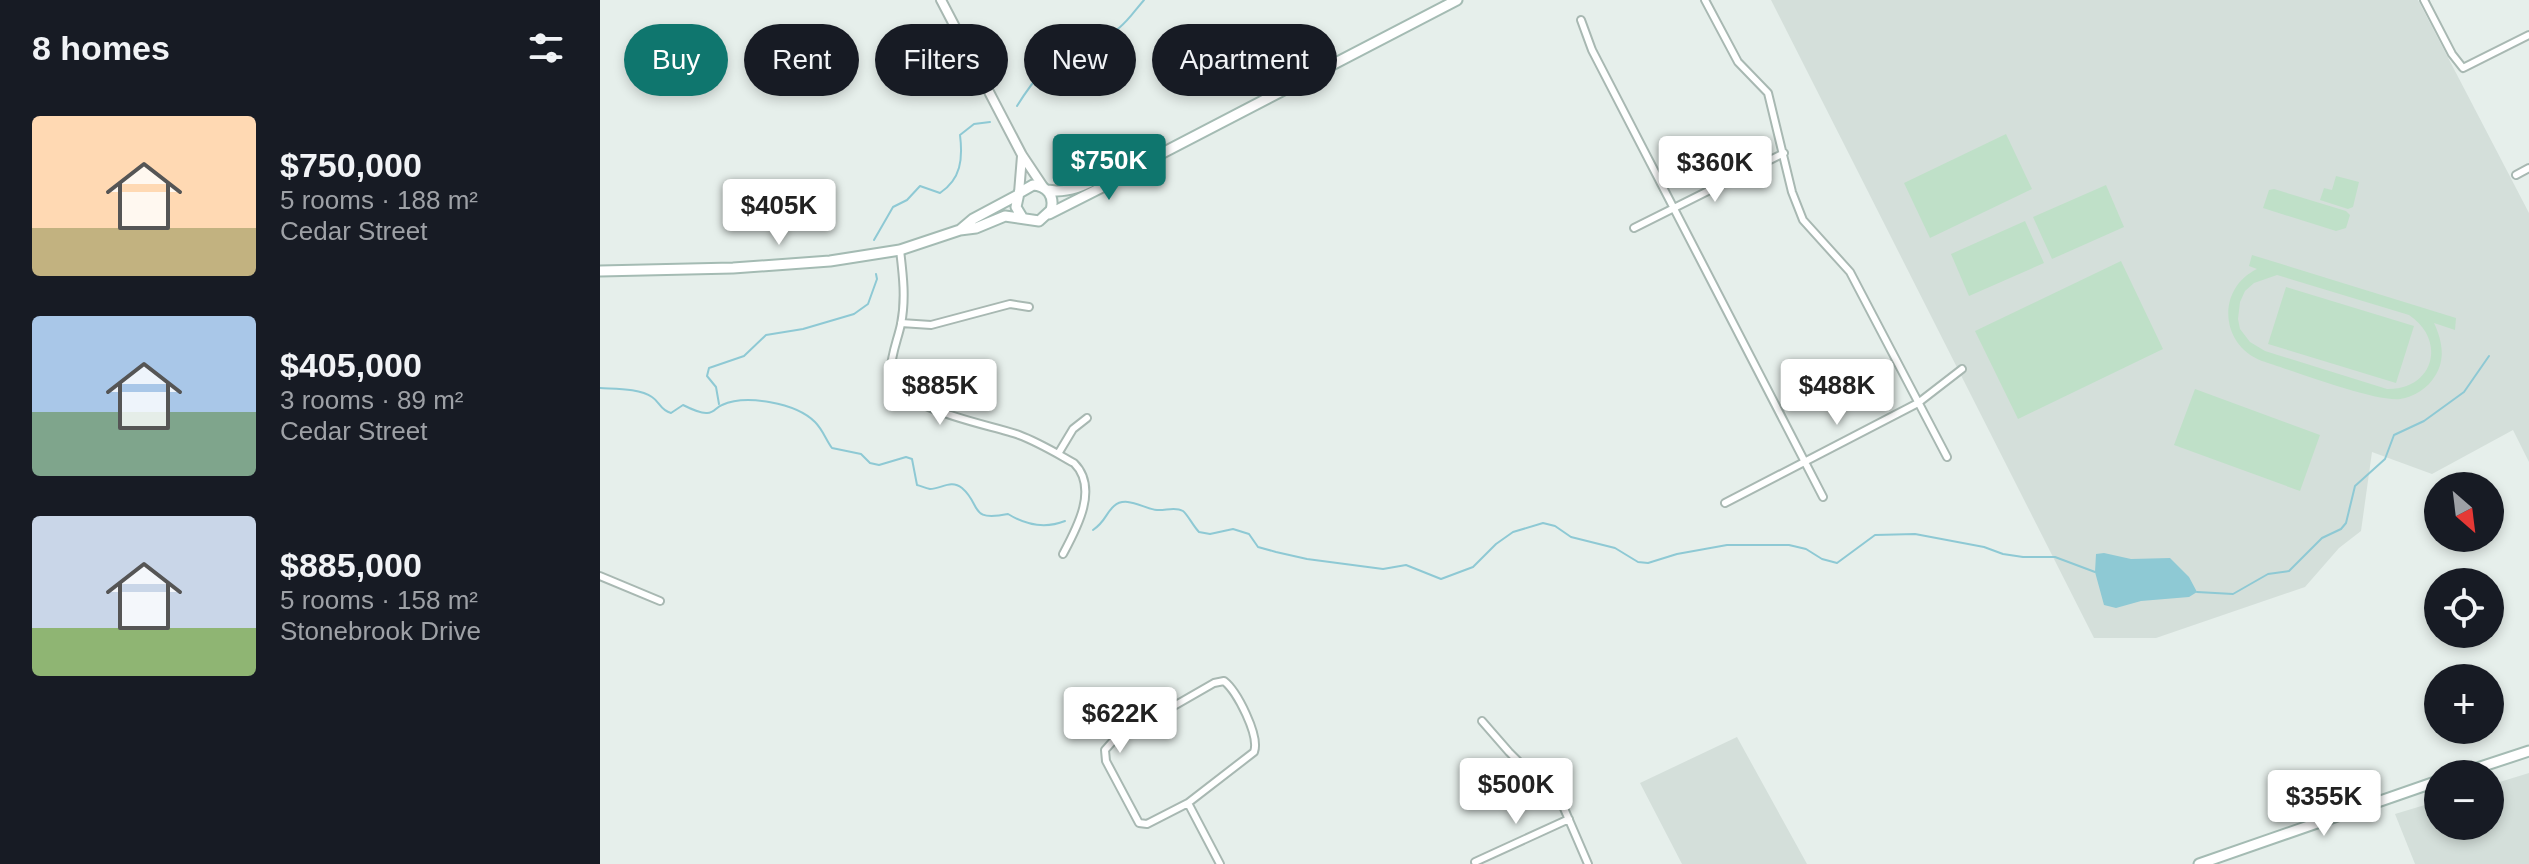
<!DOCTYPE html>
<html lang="en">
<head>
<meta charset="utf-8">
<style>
	body { margin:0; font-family:Helvetica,sans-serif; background:#242831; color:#f1f3f6; height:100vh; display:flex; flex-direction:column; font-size:30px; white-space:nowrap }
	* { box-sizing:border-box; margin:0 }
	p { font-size:26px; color:#9ea1a6 }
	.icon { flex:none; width:44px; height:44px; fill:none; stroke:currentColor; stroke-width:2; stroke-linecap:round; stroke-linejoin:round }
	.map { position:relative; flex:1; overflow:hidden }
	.panel { display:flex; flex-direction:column; background:#171b24; width:600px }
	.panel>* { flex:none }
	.guide { position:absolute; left:24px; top:24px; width:760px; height:72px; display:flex; gap:16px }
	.needle { width:52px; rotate:152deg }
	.tools { position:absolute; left:1824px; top:472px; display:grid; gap:16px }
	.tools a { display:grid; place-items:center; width:80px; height:80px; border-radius:50%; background:#171b24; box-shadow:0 4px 12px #0003; font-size:40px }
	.price { position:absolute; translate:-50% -68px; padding:0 18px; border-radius:8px; background:#fff; color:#222; font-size:26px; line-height:52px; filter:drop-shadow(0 2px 4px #0008) }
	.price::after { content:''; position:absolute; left:50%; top:48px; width:24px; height:18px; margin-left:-12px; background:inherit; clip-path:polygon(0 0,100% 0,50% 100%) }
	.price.on { background:#0f766e; color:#fff }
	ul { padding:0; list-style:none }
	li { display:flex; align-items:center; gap:24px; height:200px; padding:0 32px }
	li span { display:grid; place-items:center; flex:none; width:224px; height:160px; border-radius:8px; color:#555 }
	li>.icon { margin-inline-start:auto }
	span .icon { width:96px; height:96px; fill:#fffc; stroke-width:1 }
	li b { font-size:34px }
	h2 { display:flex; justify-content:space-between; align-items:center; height:96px; padding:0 32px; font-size:34px }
	.tag { padding:0 28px; border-radius:36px; background:#171b24; box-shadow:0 4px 12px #0003; font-size:28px; line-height:72px }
	.tag.on { background:#0f766e; color:#fff }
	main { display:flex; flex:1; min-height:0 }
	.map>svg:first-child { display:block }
	.built { fill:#d4dfda }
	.green { fill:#bfe0c8; fill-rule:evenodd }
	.water { fill:#8ec9d4 }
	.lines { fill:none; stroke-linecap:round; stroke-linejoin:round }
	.stream { stroke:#8ec9d4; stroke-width:2 }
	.minor-casing { stroke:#a8b8b2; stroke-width:10 }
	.tertiary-casing { stroke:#a8b8b2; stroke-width:12 }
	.secondary-casing { stroke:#a4bbb3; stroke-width:13 }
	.minor { stroke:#fff; stroke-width:6 }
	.tertiary { stroke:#fff; stroke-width:8 }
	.secondary { stroke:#fff; stroke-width:9 }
</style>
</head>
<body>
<main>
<section class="panel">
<h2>8 homes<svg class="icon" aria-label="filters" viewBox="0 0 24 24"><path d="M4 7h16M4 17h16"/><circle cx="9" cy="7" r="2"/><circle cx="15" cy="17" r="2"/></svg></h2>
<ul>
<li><span style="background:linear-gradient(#ffd9b3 70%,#c2b280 0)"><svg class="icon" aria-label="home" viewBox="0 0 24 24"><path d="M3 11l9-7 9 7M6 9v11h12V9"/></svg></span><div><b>$750,000</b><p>5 rooms · 188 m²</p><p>Cedar Street</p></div></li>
<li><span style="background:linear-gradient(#a9c7e8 60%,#7fa58c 0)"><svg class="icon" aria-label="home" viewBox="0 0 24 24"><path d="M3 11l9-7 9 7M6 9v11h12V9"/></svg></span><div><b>$405,000</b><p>3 rooms · 89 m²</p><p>Cedar Street</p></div></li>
<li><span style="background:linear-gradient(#c9d6e8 70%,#8fb573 0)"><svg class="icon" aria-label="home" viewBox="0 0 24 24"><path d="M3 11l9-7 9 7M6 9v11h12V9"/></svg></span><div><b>$885,000</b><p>5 rooms · 158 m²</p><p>Stonebrook Drive</p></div></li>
</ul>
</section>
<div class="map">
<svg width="1929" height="864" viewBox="0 0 1929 864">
	<rect width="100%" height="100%" fill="#e6efeb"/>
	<path class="built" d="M1171,0h647l111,213v249l-16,-32 -81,44 -60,-22 -11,79 -22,17 -34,39 -149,51h-62z
		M1137,737l70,127h-125l-42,-81z
		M1929,773v91h-114l-20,-50 43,-13v25h52v-41z"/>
	<path class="green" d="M1406,134l26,55 -102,49 -26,-55z
		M1736,176l23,6 -6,25 -5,2 -28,-9 4,-12 8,2z
		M1506,185l18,42 -72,32 -19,-42z
		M1674,189l72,22 4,4 -4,13 -10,3 -73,-23 6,-18z
		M1425,221l19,42 -75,33 -18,-42z
		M1652,255l204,63 -1,12 -21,-7c8,17 12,36 1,53 -7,12 -21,21 -35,23 -26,3 -109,-29 -138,-38 -42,-16 -46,-72 -5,-92l-8,-3zM1677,275l132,40c38,25 25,75 -22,74l-122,-38 -15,-9 -10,-13 -2,-10 2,-17 5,-11 9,-8z
		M1521,261l42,88 -145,70 -43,-88z
		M1686,287l128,39 -18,57 -128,-39z
		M1595,389l125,46 -20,56 -126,-46z"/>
	<path class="water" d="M1504,553l27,6 39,-1 19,19 8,15 -8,5 -48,4 -25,7 -12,-3 -9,-33 1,-18z"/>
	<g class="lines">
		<path class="stream" d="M417,106c13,-21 33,-47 56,-59 15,-7 32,-7 46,-19 10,-8 17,-19 25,-28
			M274,240l19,-33 14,-7 13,-14 20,7c21,-14 23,-34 20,-58l14,-11 16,-2
			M0,388c14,1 40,0 52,9 8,5 8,13 19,16l12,-8c6,3 16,8 23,8 8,1 10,-6 16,-8 24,-11 74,-2 93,17 8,8 11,18 17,26l29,6 9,9 9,2 27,-8 6,2 5,26c4,1 8,3 13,4 11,0 21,-10 32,-1 20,17 6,34 46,26 18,11 37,15 57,7
			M119,404l-3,-17 -9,-11 2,-8 35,-12 22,-21 37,-6 51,-15 14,-10 9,-25 -1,-5
			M493,530c13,-9 12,-16 21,-24 12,-11 30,3 43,4 8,1 18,-4 26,1 5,4 10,15 16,21l11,2 23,-5 16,5 9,13 18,5 31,7 76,10 23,-4 35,14 32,-12 23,-23 17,-12 30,-9 12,3 16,11 44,11 23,14 10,1 29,-9 50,-9h62l17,4 16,10 15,4 38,-28 40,-1 69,13 19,7 20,3h32l40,15
			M1597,592l36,2 35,-20 21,-3 33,-33 19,-9 5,-6 9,-37 30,-27 9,-24 30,-14 40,-29 25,-36"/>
		<defs>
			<path id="minor" d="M1105,0l33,62 30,31 24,99 11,28 47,52 97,185
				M1824,0l28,54 11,14 66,-33
				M981,20l11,30 231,447
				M1916,175l13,-7
				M1034,228l150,-75
				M300,250c3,25 6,49 1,74 -3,15 -11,33 -10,48 5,38 98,52 128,63 19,7 37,18 55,28 25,25 3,65 -11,91
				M301,323l30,2 79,-21 19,3
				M458,454l15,-25 14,-11
				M1125,503l193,-100 44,-34
				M0,576l60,25
				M624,681c13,10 36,55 30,71l-66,51 -41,21 -8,-1 -33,-62 -1,-11 8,-9 101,-58z
				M882,721l27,31 54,54 25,58
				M588,803l32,61
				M875,862l94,-43"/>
			<path id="tertiary" d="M341,0l81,155 22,33
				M419,193l3,-37"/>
			<path id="secondary" d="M447,190c38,7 66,-29 102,-30
				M449,214l91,-46 9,-8 308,-160
				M360,230l13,-11 45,-24
				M0,271l133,-3 97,-7 70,-11 60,-20 16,-2 29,-12 34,5 12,-11c4,-14 -4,-24 -18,-25l-14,8 -3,14 6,10
				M1859,774l70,-23
				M1599,864l239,-83"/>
		</defs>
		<use href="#minor" class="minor-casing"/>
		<use href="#tertiary" class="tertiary-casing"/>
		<use href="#secondary" class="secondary-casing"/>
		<use href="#minor" class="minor"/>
		<use href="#tertiary" class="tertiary"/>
		<use href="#secondary" class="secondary"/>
	</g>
</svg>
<div class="tools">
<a><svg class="needle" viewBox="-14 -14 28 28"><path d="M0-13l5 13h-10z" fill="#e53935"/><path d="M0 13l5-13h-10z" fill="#9ea1a6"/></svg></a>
<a><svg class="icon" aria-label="locate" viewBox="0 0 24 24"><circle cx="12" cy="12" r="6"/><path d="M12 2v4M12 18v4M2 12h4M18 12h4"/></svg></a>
<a>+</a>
<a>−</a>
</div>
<b class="price on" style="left:509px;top:202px">$750K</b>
<b class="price" style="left:1115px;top:204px">$360K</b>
<b class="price" style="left:179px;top:247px">$405K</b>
<b class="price" style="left:340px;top:427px">$885K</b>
<b class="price" style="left:1237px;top:427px">$488K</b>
<b class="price" style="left:520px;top:755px">$622K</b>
<b class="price" style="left:916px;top:826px">$500K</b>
<b class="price" style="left:1724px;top:838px">$355K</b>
<div class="guide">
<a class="tag on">Buy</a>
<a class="tag">Rent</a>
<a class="tag">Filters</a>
<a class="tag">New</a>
<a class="tag">Apartment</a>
</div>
</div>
</main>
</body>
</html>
